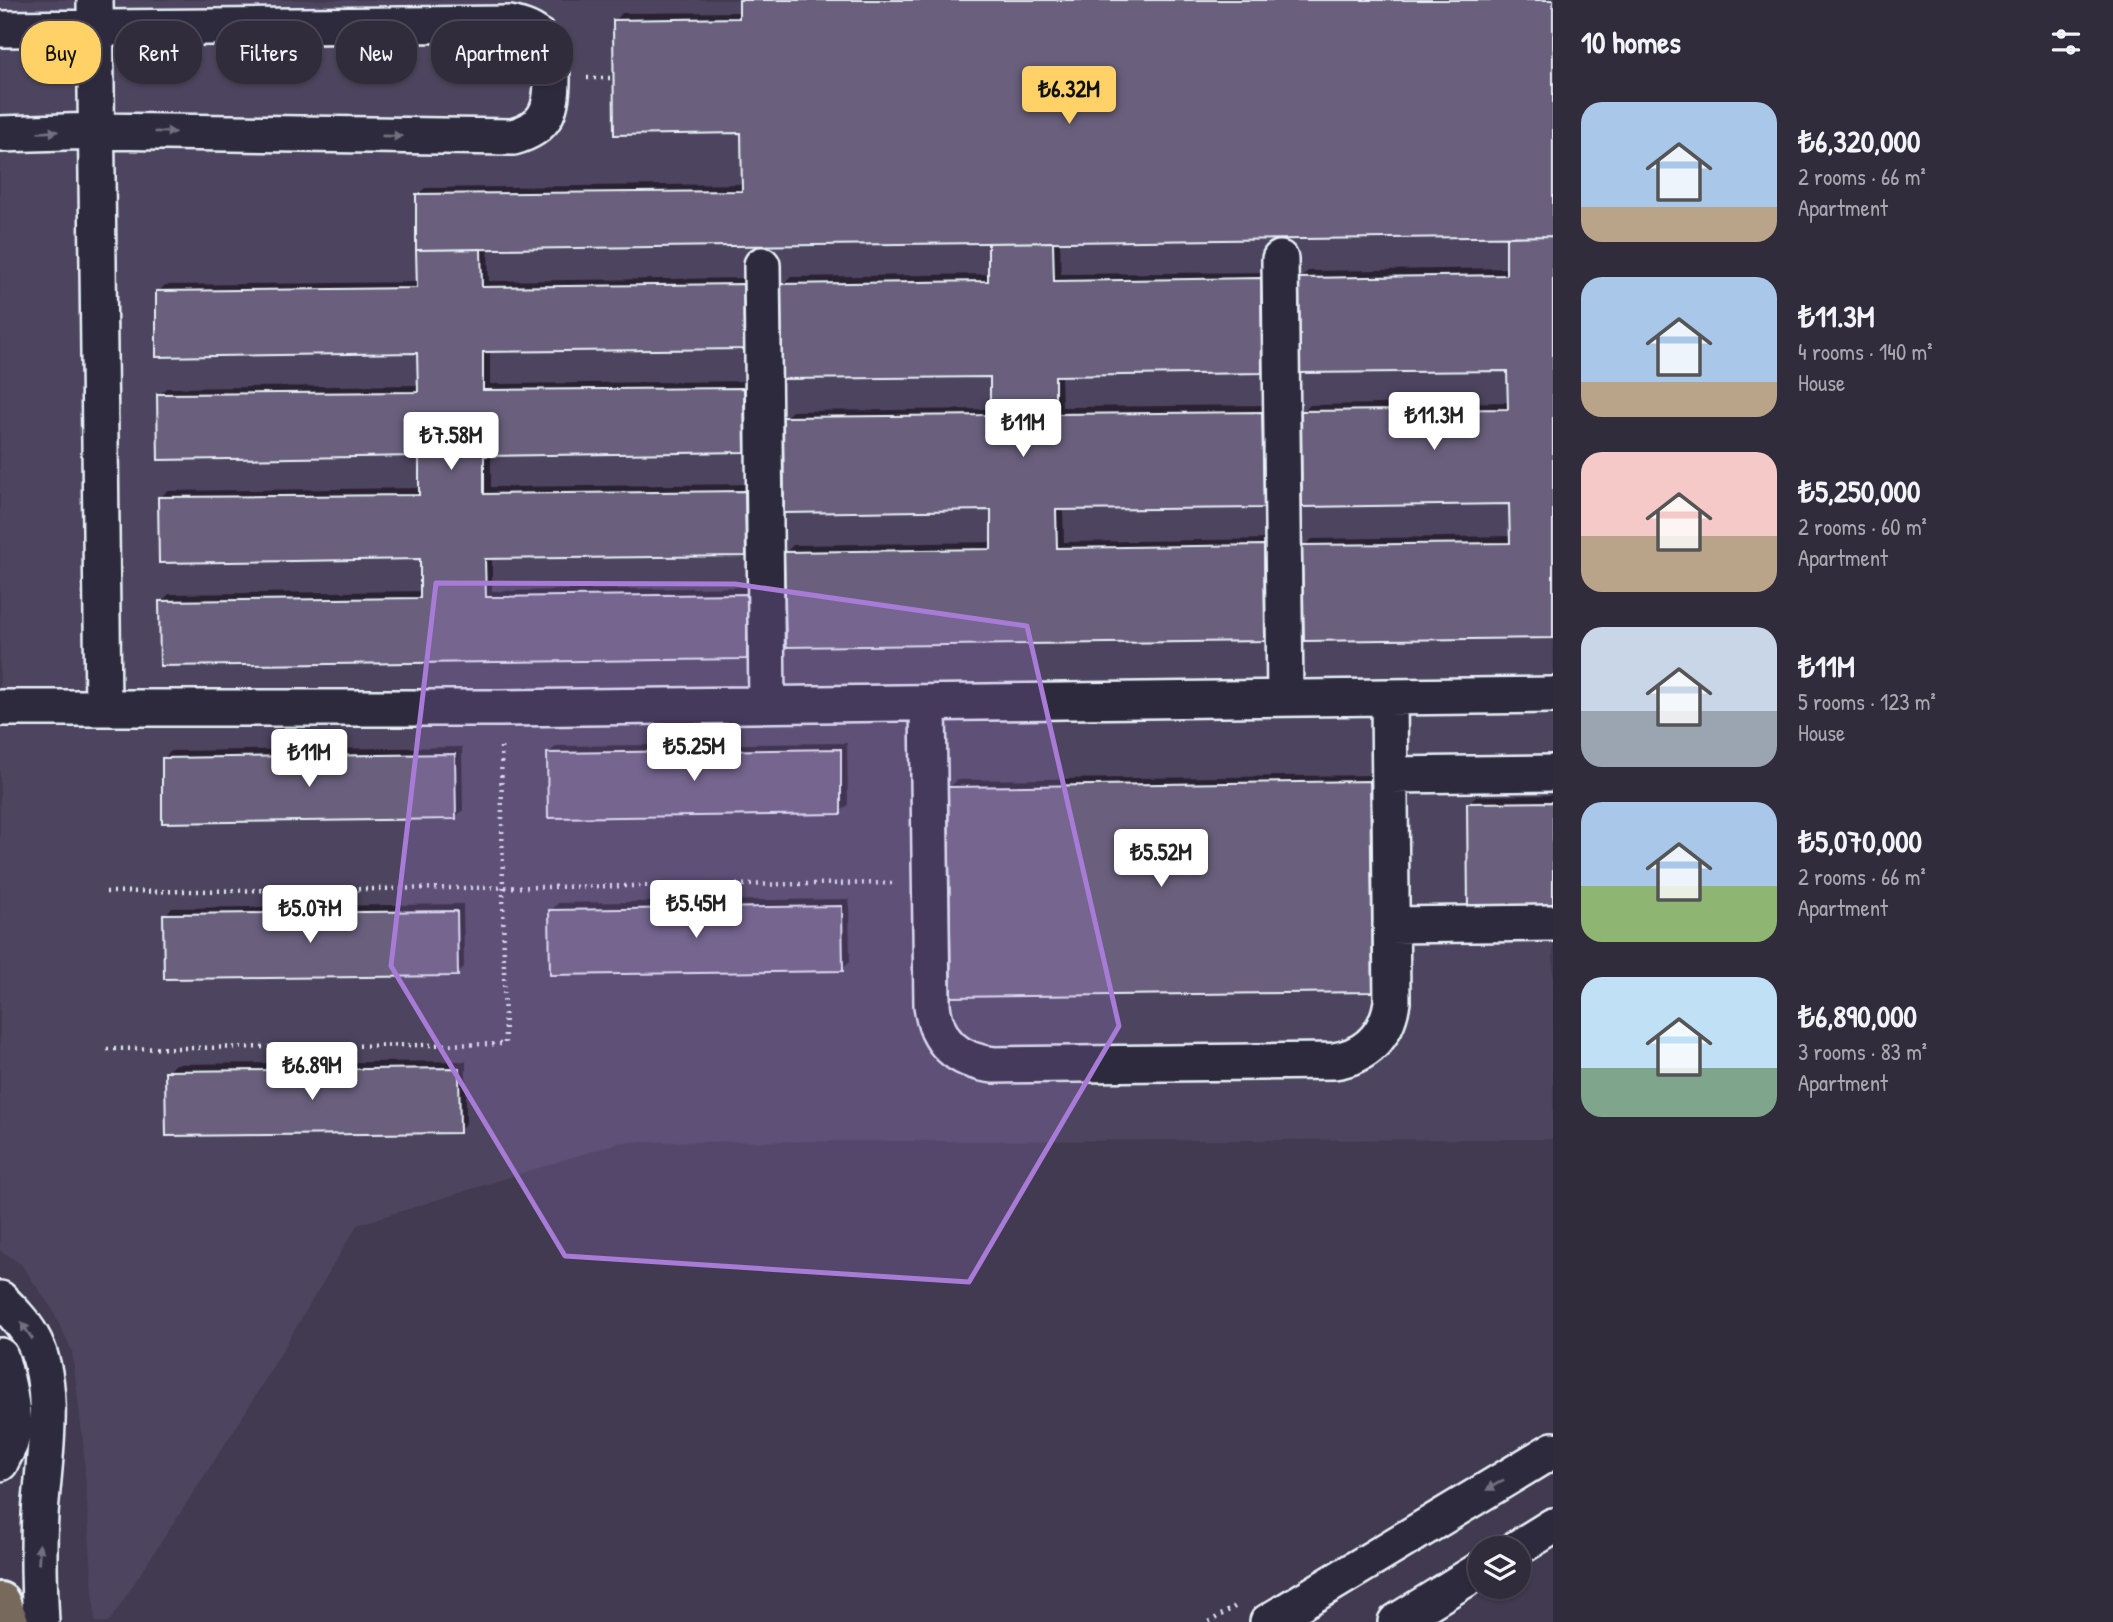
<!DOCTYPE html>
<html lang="en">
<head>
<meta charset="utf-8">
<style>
	body { margin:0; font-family:"Patrick Hand",sans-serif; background:#3d3847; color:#f1f3f6; height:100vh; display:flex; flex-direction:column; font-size:26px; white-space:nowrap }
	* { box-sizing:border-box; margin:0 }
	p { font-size:23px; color:#a8a7af }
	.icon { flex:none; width:38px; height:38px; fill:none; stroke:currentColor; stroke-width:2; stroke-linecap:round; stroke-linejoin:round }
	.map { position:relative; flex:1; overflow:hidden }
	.sheet { display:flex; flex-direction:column; background:#312c3c; width:560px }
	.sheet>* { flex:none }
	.top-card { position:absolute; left:21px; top:21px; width:665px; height:63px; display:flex; gap:14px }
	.fabs { position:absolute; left:1468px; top:1536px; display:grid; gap:14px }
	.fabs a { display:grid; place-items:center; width:63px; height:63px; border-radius:50%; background:#312c3c; box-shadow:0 2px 5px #0004,0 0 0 2px #4c4856; font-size:35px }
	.price { position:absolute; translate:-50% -60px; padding:0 16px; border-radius:7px; background:#fff; color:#222; font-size:23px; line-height:46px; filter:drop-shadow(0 2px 4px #0008) }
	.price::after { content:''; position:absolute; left:50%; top:42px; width:21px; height:16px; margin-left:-10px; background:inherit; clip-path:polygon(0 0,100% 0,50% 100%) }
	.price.active { background:#ffd166; color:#111 }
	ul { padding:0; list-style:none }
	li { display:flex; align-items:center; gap:21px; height:175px; padding:0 28px }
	li span { display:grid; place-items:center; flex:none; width:196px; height:140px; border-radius:21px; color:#555 }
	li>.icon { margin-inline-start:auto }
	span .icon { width:84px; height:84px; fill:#fffc; stroke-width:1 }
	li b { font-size:30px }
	h2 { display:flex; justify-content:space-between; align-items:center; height:84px; padding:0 28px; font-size:30px }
	.tag { padding:0 24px; border-radius:28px; background:#312c3c; box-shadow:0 2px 5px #0004,0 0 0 2px #4c4856; font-size:24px; line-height:63px }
	.tag.active { background:#ffd166; color:#111 }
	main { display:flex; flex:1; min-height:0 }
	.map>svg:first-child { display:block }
	.built { fill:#4d455e }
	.shadow { fill:#0007 }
	.building { fill:#6a607d; stroke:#e8f1f8; stroke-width:2 }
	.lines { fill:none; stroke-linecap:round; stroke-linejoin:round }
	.minor-casing { stroke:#e8f1f8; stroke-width:40 }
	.highway-casing { stroke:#e8f1f8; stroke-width:44 }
	.path { stroke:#e8f1f8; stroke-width:4.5; stroke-dasharray:2 5; stroke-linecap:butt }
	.minor { stroke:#2f2a3d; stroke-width:35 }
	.highway { stroke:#77695c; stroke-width:38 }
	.oneway { fill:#70707e }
	.marked { fill:#a77bd6; fill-opacity:0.2; stroke:#a77bd6; stroke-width:5; stroke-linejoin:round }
</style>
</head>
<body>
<main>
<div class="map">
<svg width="1553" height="1622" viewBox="0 0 1553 1622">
	<rect width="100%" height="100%" fill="#413a50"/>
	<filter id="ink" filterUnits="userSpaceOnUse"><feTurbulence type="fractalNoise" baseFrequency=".0143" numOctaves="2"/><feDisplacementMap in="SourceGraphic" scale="14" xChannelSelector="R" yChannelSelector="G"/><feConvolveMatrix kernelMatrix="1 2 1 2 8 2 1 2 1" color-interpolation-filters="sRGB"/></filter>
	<g filter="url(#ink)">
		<path class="built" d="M0,0h1553v1139l-932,3 -264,83 -115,193 -133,204h-14l-12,-181 -11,-90 -20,-42 -31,-45 -21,-14z"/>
		<path class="shadow" d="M741,0h812v636l-249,-90 8,-7 199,-3v-34l-209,-90 8,-7 199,-3v-33l-208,-91 7,-7 200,-3 -1,-33 -447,5 1,34 207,-2 1,92 -8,8 -200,2 1,33 207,-2 1,93 -7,8 -200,2 1,34 207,-3 1,93 -8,7 -478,-87 7,-7 200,-3v-33l-208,-91 7,-7 200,-2 -1,-34 -208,-90 7,-8 200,-3v-32l-502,5 1,34 261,-3v62l-7,8 -253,2v34l261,-3 1,62 -8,8 -253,3v33l261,-3 1,62 -7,8 -254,3v34l261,-4 1,62 -8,8 -585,-55 8,-8 253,-3v-33l-262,-60 7,-7 254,-3 -1,-33 -261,-60 7,-7 253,-3v-34l-261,-59 7,-7 253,-3 -1,-87 8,-7 318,-4v-52l-128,-111 7,-8 119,-1z
			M847,743l1,62 -8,7 -291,-59 7,-7z
			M462,747l1,63 -8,7 -292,-58 8,-8z
			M1377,775l3,208 -8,7 -422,-203 7,-7z
			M1553,795v112l-84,-103 7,-8z
			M849,899l1,63 -8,7 -291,-58 7,-8z
			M463,904l1,63 -7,7 -292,-59 7,-7z
			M466,1061v62l-7,8 -292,-59 8,-8z"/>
		<path class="building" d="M739,0h814v236l-1137,14v-56l326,-3 -1,-58 -127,2 -1,-115 126,-2z
			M1553,236v402l-249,3 -2,-96 208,-2 -1,-39 -207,3 -1,-96 207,-2 -1,-38 -207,2 -1,-95 207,-3v-38z
			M1053,242l1,39 207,-3 1,95 -207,3v38l207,-2 2,96 -208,2 1,38 207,-3 1,96 -479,6 -2,-95 207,-3v-39l-207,3 -1,-96 207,-2v-38l-208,2 -1,-95 207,-3v-38z
			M481,249l1,38 261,-3 1,65 -261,3v38l261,-2 1,64 -261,4v38l261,-3 1,65 -261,3 1,38 261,-3v65l-587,7 -1,-65 261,-3v-39l-261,4 -1,-66 261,-2v-39l-261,4 -1,-66 261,-2 -1,-39 -261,4v-66l261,-3 -1,-38z
			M841,749v65l-293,4 -1,-65z
			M455,754l1,65 -294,4v-65z
			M1370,781l3,211 -422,5 -3,-210z
			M1553,802v107l-85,1 -1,-107z
			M842,906l1,65 -293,4 -1,-65z
			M457,911l1,65 -294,3 -1,-65z
			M459,1068l1,65 -294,3 -1,-65z"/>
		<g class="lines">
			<defs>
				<path id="minor" d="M95,0l8,707
					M0,29l509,-5c11,2 22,5 30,13 12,12 12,26 13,42 0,31 -6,49 -39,58l-416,-6 -97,3
					M1280,259l5,439
					M762,265l5,439
					M928,703l4,302c4,37 25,56 62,60l340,-4c33,-5 53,-26 58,-59l-3,-305
					M0,708h500l1053,-13
					M1390,775l163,-2
					M1391,925l162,-2
					M0,1299c11,11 23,23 31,37 28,47 12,126 9,179 -2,36 -1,71 1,107
					M0,1356c7,24 17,63 10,87 -3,7 -7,13 -10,20
					M1516,1549l37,-23
					M1268,1622l285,-172
					M1396,1622l84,-52"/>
				<path id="highway" d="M0,1602l9,20"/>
			</defs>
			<use href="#minor" class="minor-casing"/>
			<use href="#highway" class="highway-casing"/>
			<path class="path" d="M587,78h27
				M106,892l790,-9
				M107,1049l398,-5 -4,-302
				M1209,1622l29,-17"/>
			<use href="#minor" class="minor"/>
			<use href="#highway" class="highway"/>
		</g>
		<defs><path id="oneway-solid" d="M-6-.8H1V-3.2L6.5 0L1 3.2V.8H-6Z" transform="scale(1.75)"/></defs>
		<g class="oneway">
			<use href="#oneway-solid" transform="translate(48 132) rotate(-2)"/>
			<use href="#oneway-solid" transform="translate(165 132) rotate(1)"/>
			<use href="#oneway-solid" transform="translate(392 136) rotate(1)"/>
			<use href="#oneway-solid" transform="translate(27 1331) rotate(-124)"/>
			<use href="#oneway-solid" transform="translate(1495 1485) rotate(149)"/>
			<use href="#oneway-solid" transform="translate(39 1554) rotate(-88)"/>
		</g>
	</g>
	<path class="marked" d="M436,583l299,1 292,42 92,400 -150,256 -404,-26 -174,-290z"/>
</svg>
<div class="fabs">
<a><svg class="icon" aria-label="layers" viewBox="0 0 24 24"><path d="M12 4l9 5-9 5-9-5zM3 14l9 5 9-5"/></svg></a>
</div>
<b class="price active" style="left:1069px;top:126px">₺6.32M</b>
<b class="price" style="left:1434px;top:452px">₺11.3M</b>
<b class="price" style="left:1023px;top:459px">₺11M</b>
<b class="price" style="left:451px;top:472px">₺7.58M</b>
<b class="price" style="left:694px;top:783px">₺5.25M</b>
<b class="price" style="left:309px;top:789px">₺11M</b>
<b class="price" style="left:1161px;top:889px">₺5.52M</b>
<b class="price" style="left:696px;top:940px">₺5.45M</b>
<b class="price" style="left:310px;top:945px">₺5.07M</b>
<b class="price" style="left:312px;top:1102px">₺6.89M</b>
<div class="top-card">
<a class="tag active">Buy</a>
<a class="tag">Rent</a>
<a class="tag">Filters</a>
<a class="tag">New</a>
<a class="tag">Apartment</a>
</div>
</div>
<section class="sheet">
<h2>10 homes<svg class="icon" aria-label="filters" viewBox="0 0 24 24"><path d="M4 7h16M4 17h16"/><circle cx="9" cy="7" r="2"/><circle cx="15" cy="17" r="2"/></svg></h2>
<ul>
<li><span style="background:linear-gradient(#a9c7e8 75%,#b9a48a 0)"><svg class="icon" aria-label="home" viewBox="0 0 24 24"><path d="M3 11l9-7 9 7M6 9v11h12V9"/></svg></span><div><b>₺6,320,000</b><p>2 rooms · 66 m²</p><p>Apartment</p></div></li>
<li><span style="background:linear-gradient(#a9c7e8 75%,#b9a48a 0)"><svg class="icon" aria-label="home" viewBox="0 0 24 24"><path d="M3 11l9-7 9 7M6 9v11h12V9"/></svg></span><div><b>₺11.3M</b><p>4 rooms · 140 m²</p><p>House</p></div></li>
<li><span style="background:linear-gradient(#f6c9c9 60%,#b9a48a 0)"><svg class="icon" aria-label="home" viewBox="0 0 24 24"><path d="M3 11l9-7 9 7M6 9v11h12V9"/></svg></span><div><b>₺5,250,000</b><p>2 rooms · 60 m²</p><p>Apartment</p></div></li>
<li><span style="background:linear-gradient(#c9d6e8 60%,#9aa5b1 0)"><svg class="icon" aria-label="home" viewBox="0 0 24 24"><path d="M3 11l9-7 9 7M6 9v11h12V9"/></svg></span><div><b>₺11M</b><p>5 rooms · 123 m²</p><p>House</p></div></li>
<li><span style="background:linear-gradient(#a9c7e8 60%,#8fb573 0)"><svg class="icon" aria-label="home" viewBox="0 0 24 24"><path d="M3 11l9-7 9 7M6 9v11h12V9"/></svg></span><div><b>₺5,070,000</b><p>2 rooms · 66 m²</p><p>Apartment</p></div></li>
<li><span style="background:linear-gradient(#bfe0f5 65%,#7fa58c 0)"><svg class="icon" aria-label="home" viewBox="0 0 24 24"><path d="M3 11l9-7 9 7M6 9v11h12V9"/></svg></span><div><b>₺6,890,000</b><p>3 rooms · 83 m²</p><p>Apartment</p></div></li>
</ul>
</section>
</main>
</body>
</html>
